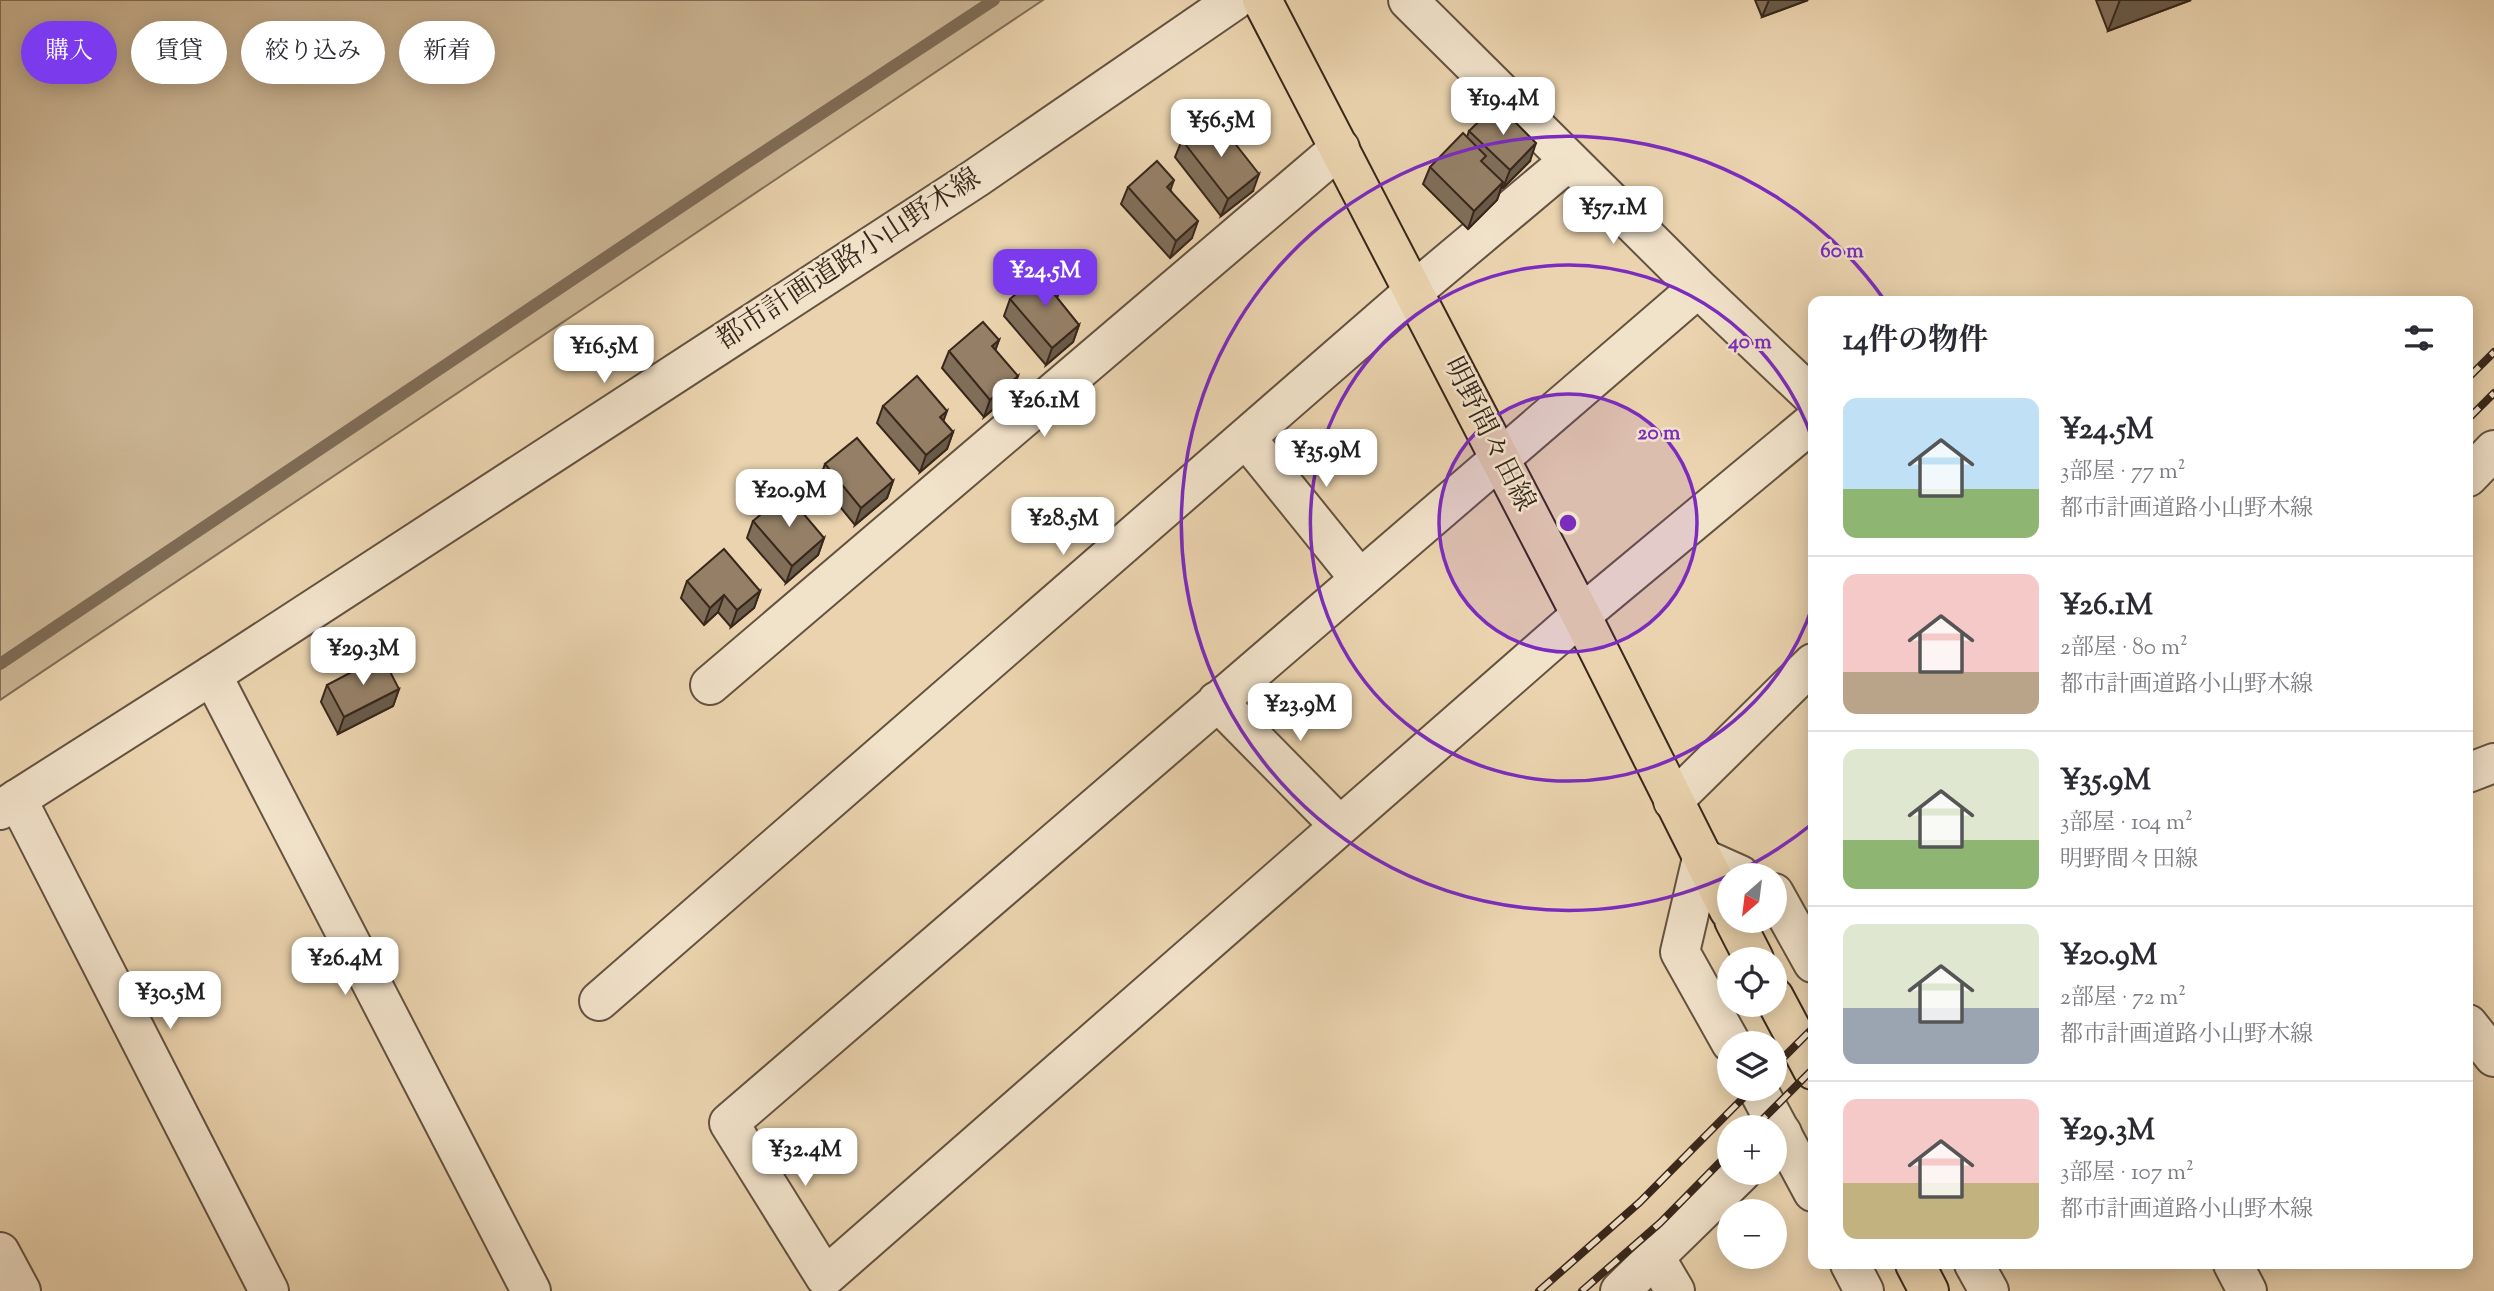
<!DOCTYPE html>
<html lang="ja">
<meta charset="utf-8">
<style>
:root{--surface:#fff;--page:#f2f2f3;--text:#2b2b33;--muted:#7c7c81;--line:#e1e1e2;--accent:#7c3aed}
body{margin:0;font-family:"Sorts Mill Goudy","Noto Serif JP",serif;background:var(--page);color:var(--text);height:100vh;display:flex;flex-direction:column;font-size:26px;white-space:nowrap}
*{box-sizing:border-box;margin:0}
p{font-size:23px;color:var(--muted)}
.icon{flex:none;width:38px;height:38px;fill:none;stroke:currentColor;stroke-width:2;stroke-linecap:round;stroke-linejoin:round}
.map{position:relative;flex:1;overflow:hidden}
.drawer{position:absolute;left:1808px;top:296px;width:665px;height:973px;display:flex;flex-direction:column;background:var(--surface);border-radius:14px;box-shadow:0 4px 18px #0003}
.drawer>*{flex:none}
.banner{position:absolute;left:21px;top:21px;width:665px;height:63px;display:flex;gap:14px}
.needle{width:46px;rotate:208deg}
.buttons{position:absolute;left:1717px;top:863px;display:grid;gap:14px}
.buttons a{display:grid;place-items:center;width:70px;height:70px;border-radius:50%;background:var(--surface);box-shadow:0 4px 18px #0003;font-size:35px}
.price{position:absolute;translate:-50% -60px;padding:0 16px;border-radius:14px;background:#fff;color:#222;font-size:23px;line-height:46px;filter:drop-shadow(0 2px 4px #0008)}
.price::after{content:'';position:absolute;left:50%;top:42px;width:21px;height:16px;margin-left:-10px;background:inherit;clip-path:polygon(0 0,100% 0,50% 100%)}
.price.current{background:var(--accent);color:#fff}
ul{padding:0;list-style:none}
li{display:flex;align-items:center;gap:21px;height:175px;padding:0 35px}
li+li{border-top:2px solid var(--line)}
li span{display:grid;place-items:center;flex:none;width:196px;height:140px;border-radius:14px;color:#555}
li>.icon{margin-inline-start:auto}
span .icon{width:84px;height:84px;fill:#fffc;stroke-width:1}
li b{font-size:30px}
h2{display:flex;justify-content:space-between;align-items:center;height:84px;padding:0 35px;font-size:30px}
.pill{padding:0 24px;border-radius:32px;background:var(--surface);box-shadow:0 4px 18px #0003;font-size:24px;line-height:63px}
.pill.current{background:var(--accent);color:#fff}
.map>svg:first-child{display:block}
.green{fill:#ccb695;stroke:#826e58;stroke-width:2}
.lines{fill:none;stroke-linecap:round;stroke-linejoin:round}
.stream{stroke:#7e6b55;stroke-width:12}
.minor-casing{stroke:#645240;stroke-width:42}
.tertiary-casing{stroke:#645240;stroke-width:42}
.primary-casing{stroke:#38271b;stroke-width:42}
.minor{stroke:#f1e2ca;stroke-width:38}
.tertiary{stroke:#f1e2ca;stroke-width:38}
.primary{stroke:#ead3ae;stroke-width:38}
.rail-casing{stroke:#38271b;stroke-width:8}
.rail{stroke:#f1e2ca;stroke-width:5;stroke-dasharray:16;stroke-linecap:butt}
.wall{fill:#806e59;stroke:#38271b;stroke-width:2}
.shaded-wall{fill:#685a48;stroke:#38271b;stroke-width:2}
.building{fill:#958067;stroke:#38271b;stroke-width:2}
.ring{fill:none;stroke:#7b2cbf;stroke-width:3.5}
.labels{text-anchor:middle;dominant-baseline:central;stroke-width:5;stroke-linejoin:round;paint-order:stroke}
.street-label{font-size:28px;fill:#38271b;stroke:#f1e2ca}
.centre{fill:#7b2cbf;stroke:#f1e2ca;stroke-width:3.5}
.ring-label{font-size:21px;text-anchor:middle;font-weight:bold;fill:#7b2cbf;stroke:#f1e2ca;stroke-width:5;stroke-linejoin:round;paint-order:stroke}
</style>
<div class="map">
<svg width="2494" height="1291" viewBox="0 0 2494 1291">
<rect width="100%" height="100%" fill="#ead3ae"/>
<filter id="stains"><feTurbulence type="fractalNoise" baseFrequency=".00286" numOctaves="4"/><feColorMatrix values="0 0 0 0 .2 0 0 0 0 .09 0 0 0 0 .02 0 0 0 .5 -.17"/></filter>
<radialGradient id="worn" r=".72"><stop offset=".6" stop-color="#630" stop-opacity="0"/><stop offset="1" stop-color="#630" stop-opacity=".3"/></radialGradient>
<!-- green -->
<path class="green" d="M0,0H1043L0,700Z"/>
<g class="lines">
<!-- stream -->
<path class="stream" d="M0,664L733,172L994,0"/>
<!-- minor casing -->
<g class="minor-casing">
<path id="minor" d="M1408,0L1698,288L1813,397
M1698,288L729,1123L825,1277L1581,615L1813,422
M1246,438L1359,578
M212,675L531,1291
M710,685L1340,148
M1217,701L1340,826
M2468,773L2494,763
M17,799L269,1291
M1673,801L1813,663
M1774,893L1813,963
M599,1001L1414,291L1569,161
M2468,1024L2494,1057
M1731,1043L1680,952L1702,858L1740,875
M1757,1088L1813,1192
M0,1252L21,1291
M1655,1257L1675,1291
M1850,1264L1864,1291
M1974,1264L1989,1291
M2233,1264L2247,1291"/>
</g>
<!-- tertiary casing -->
<g class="tertiary-casing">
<path id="tertiary" d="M2468,477L2494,450
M0,810L212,675L976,178L1235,0
M1774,1141L1782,1133
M1620,1291L1742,1172"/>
</g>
<!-- primary casing -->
<g class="primary-casing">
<path id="primary" d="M1262,0L1581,615L1729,910
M1734,920L1754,959
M1774,997L1813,1070
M1915,1264L1929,1291"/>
</g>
<!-- minor -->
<use href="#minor" class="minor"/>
<!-- tertiary -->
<use href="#tertiary" class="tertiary"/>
<!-- primary -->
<use href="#primary" class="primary"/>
<!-- rail casing -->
<g class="rail-casing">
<path id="rail" d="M2468,378L2494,352
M2468,419L2494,393
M1774,1067L1813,1028
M1755,1127L1813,1069
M1539,1291L1640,1202L1753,1088
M1582,1291L1660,1223L1729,1153"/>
</g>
<!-- rail -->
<use href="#rail" class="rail"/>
</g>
<!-- wall -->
<path class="wall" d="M1755,0H1808L1762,17Z
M2096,0H2191L2108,31Z
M1469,131L1530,161L1503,188L1502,186L1497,200L1468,229L1423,184L1430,167L1467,137Z
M1182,140L1253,191L1221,216L1175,157Z
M1128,187L1171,191L1192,238L1170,258L1121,204Z
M1060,289L1057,298L1079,325L1073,342L1046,365L1004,316L1010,299Z
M999,340L995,350L1012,393L984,417L942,368L949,351Z
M883,406L943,421L953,432L947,449L920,472L877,423Z
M825,464L893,481L887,498L855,525L819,481Z
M753,521L824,538L818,555L786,583L747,538Z
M687,581L760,591L754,608L731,627L718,612L704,625L681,598Z
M327,685L399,689L393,706L338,734L321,702Z"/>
<!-- shaded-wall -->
<path class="shaded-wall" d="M1769,0H1808L1762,17Z
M2120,0H2191L2108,31Z
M1536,143L1530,161L1503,188L1510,170Z
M1259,174L1253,191L1221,216L1228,199Z
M1174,180L1168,197L1167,187Z
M1503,182L1497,200L1468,229L1474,211Z
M1198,221L1192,238L1170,258L1176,241Z
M1060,289L1054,306V294Z
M1079,325L1073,342L1046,365L1052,348Z
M999,340L993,357L992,346Z
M1018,376L1012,393L984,417L990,400Z
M947,411L941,428L940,417Z
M953,432L947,449L920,472L926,455Z
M893,481L887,498L855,525L861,508Z
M824,538L818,555L786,583L792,566Z
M760,591L754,608L731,627L737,610Z
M724,595L718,612L704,625L710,608Z
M399,689L393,706L338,734L344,717Z"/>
<!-- building -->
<path class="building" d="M1497,104L1536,143L1510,170L1469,131Z
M1208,120L1224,140L1229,136L1259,174L1228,199L1182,140Z
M1463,133L1486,156L1481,161L1503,182L1474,211L1430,167Z
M1157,161L1174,180L1167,187L1198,221L1176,241L1128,187Z
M1044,270L1060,289L1054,294L1079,325L1052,348L1010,299Z
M983,322L999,340L992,346L1018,376L990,400L949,351Z
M917,376L947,411L940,417L953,432L926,455L883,406Z
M857,438L893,481L861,508L825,464Z
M786,493L824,538L792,566L753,521Z
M724,549L760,591L737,610L724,595L710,608L687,581Z
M382,656L399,689L344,717L327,685Z"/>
<!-- distance rings -->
<circle cx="1568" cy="523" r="129" fill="#7b2cbf" fill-opacity=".12"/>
<g class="ring">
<circle cx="1568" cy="523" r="129"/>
<path d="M1813 605A258 258 0 1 1 1813 441"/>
<path d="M1812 824A387 387 0 1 1 1883 298"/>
</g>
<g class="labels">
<!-- street labels -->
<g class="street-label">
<text transform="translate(849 260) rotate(-33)">都市計画道路小山野木線</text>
<text transform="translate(1488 435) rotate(63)">明野間々田線</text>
</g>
</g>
<circle cx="1568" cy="523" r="10" class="centre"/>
<g class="ring-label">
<text x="1842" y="257">60 m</text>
<text x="1750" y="348">40 m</text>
<text x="1659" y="439">20 m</text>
</g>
<rect width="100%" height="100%" filter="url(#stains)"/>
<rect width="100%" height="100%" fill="url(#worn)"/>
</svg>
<div class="buttons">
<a><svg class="needle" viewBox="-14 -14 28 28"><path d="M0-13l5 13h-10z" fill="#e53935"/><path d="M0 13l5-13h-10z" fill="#7c7c81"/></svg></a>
<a><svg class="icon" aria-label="locate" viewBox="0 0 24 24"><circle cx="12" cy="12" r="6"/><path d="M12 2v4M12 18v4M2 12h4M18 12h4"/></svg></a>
<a><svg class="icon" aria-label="layers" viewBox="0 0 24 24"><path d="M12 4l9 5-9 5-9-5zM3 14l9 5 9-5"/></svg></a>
<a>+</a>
<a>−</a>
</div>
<b class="price" style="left:1503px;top:137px">¥19.4M</b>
<b class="price" style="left:1221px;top:159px">¥56.5M</b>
<b class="price" style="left:1613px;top:246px">¥57.1M</b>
<b class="price current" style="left:1045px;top:309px">¥24.5M</b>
<b class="price" style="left:604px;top:385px">¥16.5M</b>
<b class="price" style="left:1044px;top:439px">¥26.1M</b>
<b class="price" style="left:1326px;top:489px">¥35.9M</b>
<b class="price" style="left:789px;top:529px">¥20.9M</b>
<b class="price" style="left:1063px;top:557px">¥28.5M</b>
<b class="price" style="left:363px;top:687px">¥29.3M</b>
<b class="price" style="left:1300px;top:743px">¥23.9M</b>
<b class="price" style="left:345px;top:997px">¥26.4M</b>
<b class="price" style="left:170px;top:1031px">¥30.5M</b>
<b class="price" style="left:805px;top:1188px">¥32.4M</b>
<div class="banner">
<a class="pill current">購入</a>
<a class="pill">賃貸</a>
<a class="pill">絞り込み</a>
<a class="pill">新着</a>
</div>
<section class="drawer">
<h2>14件の物件<svg class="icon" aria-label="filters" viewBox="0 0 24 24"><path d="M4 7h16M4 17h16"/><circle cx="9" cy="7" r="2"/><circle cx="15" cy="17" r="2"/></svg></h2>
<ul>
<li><span style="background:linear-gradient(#bfe0f5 65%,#8fb573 0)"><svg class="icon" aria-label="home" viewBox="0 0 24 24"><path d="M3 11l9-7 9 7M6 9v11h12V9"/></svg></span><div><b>¥24.5M</b><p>3部屋 · 77 m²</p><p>都市計画道路小山野木線</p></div></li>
<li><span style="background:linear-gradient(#f6c9c9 70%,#b9a48a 0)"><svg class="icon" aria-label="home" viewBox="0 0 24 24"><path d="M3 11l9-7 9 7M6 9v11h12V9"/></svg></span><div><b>¥26.1M</b><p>2部屋 · 80 m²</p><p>都市計画道路小山野木線</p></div></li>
<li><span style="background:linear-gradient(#dfe7d0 65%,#8fb573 0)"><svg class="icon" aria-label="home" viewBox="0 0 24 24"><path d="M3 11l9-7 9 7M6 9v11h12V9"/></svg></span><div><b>¥35.9M</b><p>3部屋 · 104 m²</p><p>明野間々田線</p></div></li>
<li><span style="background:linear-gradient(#dfe7d0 60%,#9aa5b1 0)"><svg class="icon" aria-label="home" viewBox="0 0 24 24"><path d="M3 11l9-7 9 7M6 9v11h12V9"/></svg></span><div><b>¥20.9M</b><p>2部屋 · 72 m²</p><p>都市計画道路小山野木線</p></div></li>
<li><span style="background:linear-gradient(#f6c9c9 60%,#c2b280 0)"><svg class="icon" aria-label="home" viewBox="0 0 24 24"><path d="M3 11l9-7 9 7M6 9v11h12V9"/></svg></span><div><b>¥29.3M</b><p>3部屋 · 107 m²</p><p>都市計画道路小山野木線</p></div></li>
</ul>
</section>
</div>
